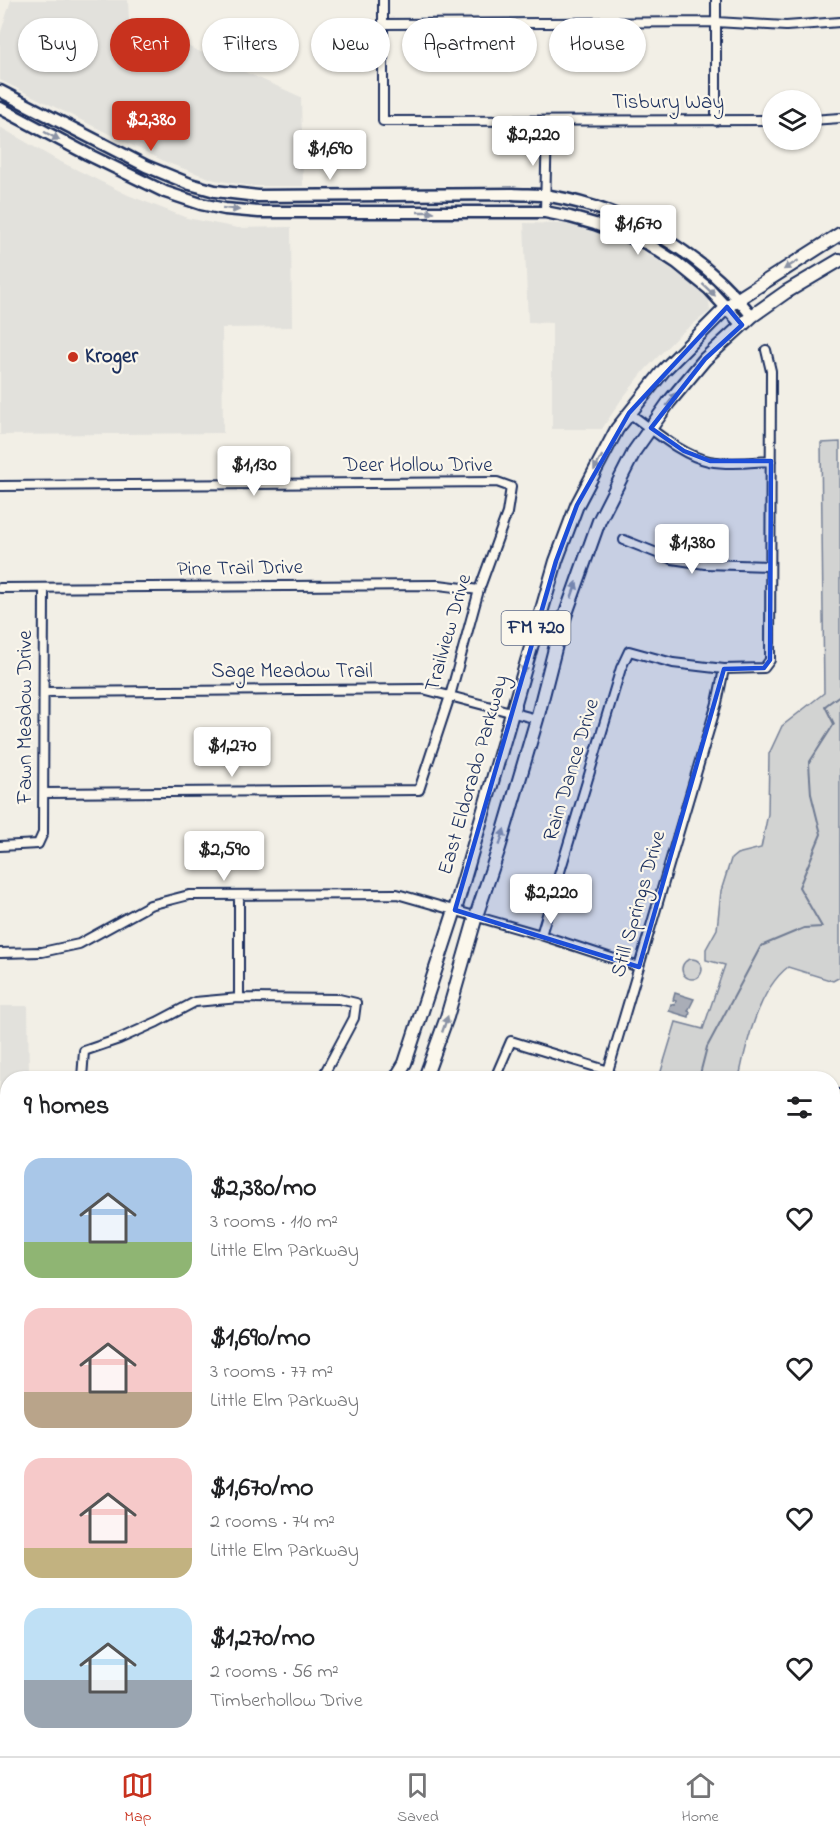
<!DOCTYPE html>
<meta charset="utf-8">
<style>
:root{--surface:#fff;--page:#f2f2f2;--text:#202124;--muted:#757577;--line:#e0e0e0;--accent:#c8321e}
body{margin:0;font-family:"Indie Flower",sans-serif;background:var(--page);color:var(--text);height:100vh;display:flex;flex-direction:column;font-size:22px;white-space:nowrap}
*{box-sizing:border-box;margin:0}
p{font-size:20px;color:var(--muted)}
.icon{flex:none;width:33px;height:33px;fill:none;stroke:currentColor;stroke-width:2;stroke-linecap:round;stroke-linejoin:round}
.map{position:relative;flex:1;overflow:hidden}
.drawer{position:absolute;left:0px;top:1071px;width:840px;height:686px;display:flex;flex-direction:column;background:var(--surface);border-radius:24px 24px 0 0;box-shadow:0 2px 4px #0004}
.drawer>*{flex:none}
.top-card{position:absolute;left:18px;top:18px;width:804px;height:54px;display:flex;gap:12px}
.controls{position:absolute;left:762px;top:90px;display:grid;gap:12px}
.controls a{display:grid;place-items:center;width:60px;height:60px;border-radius:50%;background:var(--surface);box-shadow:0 2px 4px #0004;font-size:30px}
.price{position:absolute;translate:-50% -51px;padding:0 14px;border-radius:6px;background:#fff;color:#222;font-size:20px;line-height:39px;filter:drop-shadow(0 2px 3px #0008)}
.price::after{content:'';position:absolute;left:50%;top:36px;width:18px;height:14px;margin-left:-9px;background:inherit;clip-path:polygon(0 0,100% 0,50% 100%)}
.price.current{background:var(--accent);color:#fff}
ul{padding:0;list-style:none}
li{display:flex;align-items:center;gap:18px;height:150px;padding:0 24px}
li span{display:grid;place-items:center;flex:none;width:168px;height:120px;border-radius:18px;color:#555}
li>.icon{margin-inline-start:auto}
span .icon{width:72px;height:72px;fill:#fffc;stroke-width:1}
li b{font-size:26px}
h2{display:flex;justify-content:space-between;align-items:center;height:72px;padding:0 24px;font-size:26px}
.pill{padding:0 21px;border-radius:27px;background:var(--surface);box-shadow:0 2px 4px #0004;font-size:21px;line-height:54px}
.pill.current{background:var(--accent);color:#fff}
.tab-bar{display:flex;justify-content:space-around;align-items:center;height:84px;border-top:2px solid var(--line);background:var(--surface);font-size:16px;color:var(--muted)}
.tab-bar a{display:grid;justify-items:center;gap:3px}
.tab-bar .current{color:var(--accent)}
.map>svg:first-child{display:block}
.built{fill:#e2e1dc}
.green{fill:#d2d3d2;stroke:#768198;stroke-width:1.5}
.water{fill:#a9adb7;stroke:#707b93;stroke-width:1.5}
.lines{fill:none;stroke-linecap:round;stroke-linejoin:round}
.stream{stroke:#707b93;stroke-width:2}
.minor-casing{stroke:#1b2f5e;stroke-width:12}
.tertiary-casing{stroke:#1b2f5e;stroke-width:14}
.secondary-casing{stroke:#1b2f5e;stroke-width:15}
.primary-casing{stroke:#1b2f5e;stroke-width:16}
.minor{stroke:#fbf7ec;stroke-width:8}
.tertiary{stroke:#fbf7ec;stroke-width:9}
.secondary{stroke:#fbf7ec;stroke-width:10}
.primary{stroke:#fbf7ec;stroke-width:12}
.oneway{fill:#8b93a5}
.marked{fill:#1d4ed8;fill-opacity:0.2;stroke:#1d4ed8;stroke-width:4.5;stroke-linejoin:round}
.poi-dot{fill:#c8321e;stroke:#fbf7ec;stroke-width:2}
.labels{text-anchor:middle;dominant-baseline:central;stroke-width:4.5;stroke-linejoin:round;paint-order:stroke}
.shield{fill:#fbf7ec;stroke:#5e6b89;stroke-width:1.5}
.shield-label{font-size:20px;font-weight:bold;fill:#1b2f5e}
.street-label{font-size:21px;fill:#1b2f5e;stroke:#fbf7ec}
.poi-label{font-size:21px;font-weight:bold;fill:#1b2f5e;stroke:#fbf7ec;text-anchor:start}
</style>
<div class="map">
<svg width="840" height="1756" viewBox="0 0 840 1756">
<rect width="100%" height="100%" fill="#f2efe6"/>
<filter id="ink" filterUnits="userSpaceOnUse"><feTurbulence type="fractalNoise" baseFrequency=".0167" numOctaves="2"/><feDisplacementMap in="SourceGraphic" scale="12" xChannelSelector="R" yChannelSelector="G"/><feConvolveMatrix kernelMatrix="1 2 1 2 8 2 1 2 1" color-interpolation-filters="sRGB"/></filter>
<g filter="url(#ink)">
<!-- built -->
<path class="built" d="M11,0H128L129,20L301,97L303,186H251L215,180L168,163L0,80V35Z
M0,127L55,159L128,195L187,218L238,228L291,227L292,327L222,328L223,433L0,435Z
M524,223L567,224L598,232L625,242L650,255L673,270L689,282L709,300L710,311L679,335L645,370L621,400L602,429H552V323L528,322Z
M0,1006H28L29,1078H8V1348L0,1349Z
M0,1400H7L8,1654L0,1666Z"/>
<!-- green -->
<path class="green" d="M840,442V977L833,981L788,967C759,989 746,1044 739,1078H659L676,1022L703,1029L725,965L706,960V949L717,929L721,891L731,859L737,854L761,848L768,814L769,754L782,726L824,693L821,443Z
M682 969a10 10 0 1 1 20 0a10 10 0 1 1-20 0Z
M438,1749H621L610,1756H369Z"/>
<!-- water -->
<path class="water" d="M675,993L694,999L688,1011L690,1012L689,1017L669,1011L671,1004L675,1005L676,1001L673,1000Z
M521,1749H592L577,1756H500Z
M624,1749H712L711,1753L705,1756H617Z"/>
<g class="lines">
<!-- stream -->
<path class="stream" d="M699,1078L707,1047L761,946L804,928L822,927L799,887L821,834L811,794L809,763L834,724L825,706L840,695"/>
<!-- minor casing -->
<g class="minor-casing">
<path id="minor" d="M383,0V121L772,120
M716,0V121
M384,24L716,22L786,26L840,22
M812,120L840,118
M545,212L547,122
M629,413C652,429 682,456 709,461C729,465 751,462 771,461
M0,486L497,482L511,487L507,513L479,590L450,696L419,790L44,793
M624,540L672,559L705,564L769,566
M0,588L439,585L479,590
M44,692L423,689L537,719
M0,846L38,844L43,833L44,589
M541,935L621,668L629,651L673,663L724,669L764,668L770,660L771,371L766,350
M0,953L42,952L79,944L150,905L189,895L397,894L541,935L639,967
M239,998V895
M82,1078L84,1051L119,1039L157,1022L195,1002L239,998L339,999L356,1003L354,1018L322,1078
M495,1078L511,1041L609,1071
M606,1078L717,703L724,669
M832,1094H840
M832,1689H840
M0,1738L8,1733
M773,1749V1756
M123,1756L127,1749
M245,1756L250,1749"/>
</g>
<!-- tertiary casing -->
<g class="tertiary-casing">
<path id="tertiary" d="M832,1607H840
M832,1622H840"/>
</g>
<!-- secondary casing -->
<g class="secondary-casing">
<path id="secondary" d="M0,91L146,166L190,184L215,191L258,196L513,194C525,195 538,194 550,196C630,210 702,253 752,316
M0,108L87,154L165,192L201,204L225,209L259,212H545L570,217L595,224L648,244L677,263L709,289L742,325"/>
</g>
<!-- primary casing -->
<g class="primary-casing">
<path id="primary" d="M396,1078L405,1063L455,910L556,561L577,505L617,429L664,370L727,307L738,299L840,234
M425,1078L447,1017L476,916L499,848L537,719L559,633L599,521L635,450L669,402L705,359L752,316L786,292L840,260
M0,1362L8,1361
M0,1388L8,1387"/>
</g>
<!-- minor -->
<use href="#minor" class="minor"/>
<!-- tertiary -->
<use href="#tertiary" class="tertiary"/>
<!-- secondary -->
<use href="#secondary" class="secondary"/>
<!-- primary -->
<use href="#primary" class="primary"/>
</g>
<!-- one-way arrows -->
<defs><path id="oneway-solid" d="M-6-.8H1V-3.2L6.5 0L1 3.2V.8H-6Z" transform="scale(1.5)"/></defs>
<g class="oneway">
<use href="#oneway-solid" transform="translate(52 136) rotate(28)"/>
<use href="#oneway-solid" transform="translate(231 209) rotate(7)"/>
<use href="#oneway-solid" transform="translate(426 212)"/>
<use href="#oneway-solid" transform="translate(791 265) rotate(148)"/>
<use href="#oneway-solid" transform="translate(709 290) rotate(43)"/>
<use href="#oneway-solid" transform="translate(672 399) rotate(-51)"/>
<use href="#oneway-solid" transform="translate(598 463) rotate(119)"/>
<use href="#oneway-solid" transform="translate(574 590) rotate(-71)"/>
<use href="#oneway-solid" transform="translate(525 666) rotate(106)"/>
<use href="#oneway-solid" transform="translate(502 837) rotate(-74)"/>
<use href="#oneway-solid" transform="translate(445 1024) rotate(-71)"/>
</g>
</g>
<!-- marked area -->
<path class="marked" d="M727,307L742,325L705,359L651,428L684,451L710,461H771L770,660L764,668L724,669L639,967L455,910L556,561L577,505L629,413Z"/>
<!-- markers -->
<circle class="poi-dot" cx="73" cy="357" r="6"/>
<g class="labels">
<!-- shield labels -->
<rect class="shield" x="501.5" y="611" width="69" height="34" rx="4.5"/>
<g class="shield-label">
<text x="536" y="628">FM 720</text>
</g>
<!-- street labels -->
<g class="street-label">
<text x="668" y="103">Tisbury Way</text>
<text x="418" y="466">Deer Hollow Drive</text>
<text transform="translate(240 569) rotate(-1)">Pine Trail Drive</text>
<text transform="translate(449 633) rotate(-74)">Trailview Drive</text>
<text x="292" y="672">Sage Meadow Trail</text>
<text transform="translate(26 717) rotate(-90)">Fawn Meadow Drive</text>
<text transform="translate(572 770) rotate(-73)">Rain Dance Drive</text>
<text transform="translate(474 775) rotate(-74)">East Eldorado Parkway</text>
<text transform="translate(639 904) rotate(-74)">Still Springs Drive</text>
</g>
<!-- poi labels -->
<g class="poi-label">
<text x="85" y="357">Kroger</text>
</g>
</g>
</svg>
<div class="controls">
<a><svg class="icon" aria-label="layers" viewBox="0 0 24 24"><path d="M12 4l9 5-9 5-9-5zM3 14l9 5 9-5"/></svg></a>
</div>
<b class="price current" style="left:151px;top:152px">$2,380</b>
<b class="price" style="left:533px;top:167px">$2,220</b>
<b class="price" style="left:330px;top:181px">$1,690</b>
<b class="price" style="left:638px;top:256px">$1,670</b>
<b class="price" style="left:254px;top:497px">$1,130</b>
<b class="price" style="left:692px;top:575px">$1,380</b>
<b class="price" style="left:232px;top:778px">$1,270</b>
<b class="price" style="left:224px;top:882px">$2,590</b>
<b class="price" style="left:551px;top:925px">$2,220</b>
<div class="top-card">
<a class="pill">Buy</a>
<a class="pill current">Rent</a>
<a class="pill">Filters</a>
<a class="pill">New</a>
<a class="pill">Apartment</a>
<a class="pill">House</a>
</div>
<section class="drawer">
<h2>9 homes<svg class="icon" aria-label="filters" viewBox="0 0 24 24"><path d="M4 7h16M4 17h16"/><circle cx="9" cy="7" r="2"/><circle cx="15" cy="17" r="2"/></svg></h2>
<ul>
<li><span style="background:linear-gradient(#a9c7e8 70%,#8fb573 0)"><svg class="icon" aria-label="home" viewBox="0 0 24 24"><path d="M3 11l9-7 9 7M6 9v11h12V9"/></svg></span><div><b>$2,380/mo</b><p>3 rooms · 110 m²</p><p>Little Elm Parkway</p></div><svg class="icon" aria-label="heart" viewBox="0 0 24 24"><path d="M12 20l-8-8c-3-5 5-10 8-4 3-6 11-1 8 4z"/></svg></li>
<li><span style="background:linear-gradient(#f6c9c9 70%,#b9a48a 0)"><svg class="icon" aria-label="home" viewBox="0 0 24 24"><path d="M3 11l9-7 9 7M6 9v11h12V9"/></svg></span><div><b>$1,690/mo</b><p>3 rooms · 77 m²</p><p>Little Elm Parkway</p></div><svg class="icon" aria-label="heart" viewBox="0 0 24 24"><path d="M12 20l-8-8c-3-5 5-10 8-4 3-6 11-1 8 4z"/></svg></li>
<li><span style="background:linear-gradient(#f6c9c9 75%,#c2b280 0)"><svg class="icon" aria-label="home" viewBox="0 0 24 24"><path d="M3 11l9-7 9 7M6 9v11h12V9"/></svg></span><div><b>$1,670/mo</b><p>2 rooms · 74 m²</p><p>Little Elm Parkway</p></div><svg class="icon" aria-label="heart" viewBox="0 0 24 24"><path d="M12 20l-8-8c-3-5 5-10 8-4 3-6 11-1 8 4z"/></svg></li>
<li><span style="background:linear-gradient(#bfe0f5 60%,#9aa5b1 0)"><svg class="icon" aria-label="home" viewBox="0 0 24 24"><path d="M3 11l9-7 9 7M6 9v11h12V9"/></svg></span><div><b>$1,270/mo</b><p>2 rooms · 56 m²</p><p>Timberhollow Drive</p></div><svg class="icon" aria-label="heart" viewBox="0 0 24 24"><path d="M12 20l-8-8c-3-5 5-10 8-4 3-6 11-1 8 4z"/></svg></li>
</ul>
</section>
</div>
<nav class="tab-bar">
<a class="current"><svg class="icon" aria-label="map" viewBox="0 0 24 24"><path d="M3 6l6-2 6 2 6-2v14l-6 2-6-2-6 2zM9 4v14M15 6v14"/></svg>Map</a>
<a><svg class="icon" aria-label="saved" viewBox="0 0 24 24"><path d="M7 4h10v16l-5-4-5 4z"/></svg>Saved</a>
<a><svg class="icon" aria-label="home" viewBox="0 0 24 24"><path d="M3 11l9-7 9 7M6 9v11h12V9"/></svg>Home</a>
</nav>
